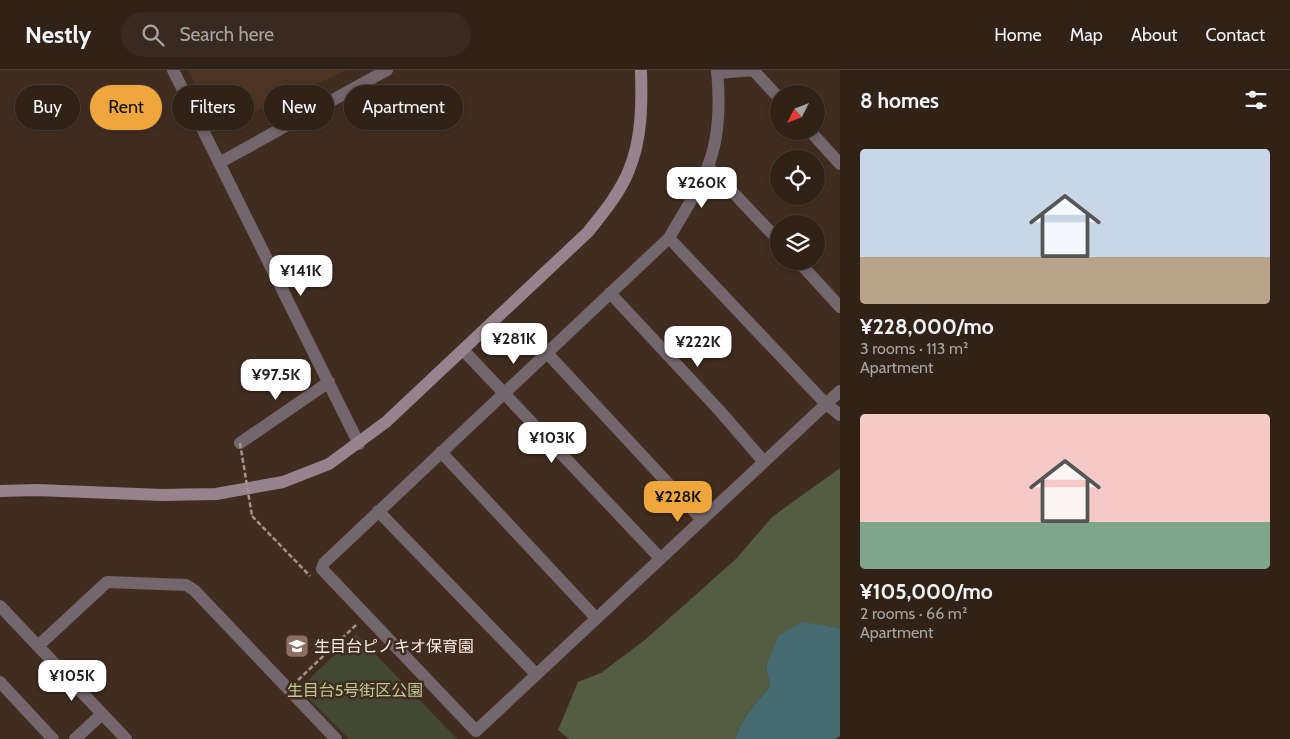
<!DOCTYPE html>
<meta charset="utf-8">
<style>
:root{--surface:#312218;--page:#392a21;--text:#f1f3f6;--muted:#a8a4a2;--line:#4c3f37;--accent:#efa73d}
body{margin:0;font-family:Cabin,"Noto Sans JP",sans-serif;background:var(--page);color:var(--text);height:100vh;display:flex;flex-direction:column;font-size:19px;white-space:nowrap}
*{box-sizing:border-box;margin:0}
p{font-size:16px;color:var(--muted)}
.icon{flex:none;width:28px;height:28px;fill:none;stroke:currentColor;stroke-width:2;stroke-linecap:round;stroke-linejoin:round}
.map{position:relative;flex:1;overflow:hidden}
.panel{display:flex;flex-direction:column;background:var(--surface);width:450px}
.panel>*{flex:none}
.top-card{position:absolute;left:15px;top:15px;width:475px;height:45px;display:flex;gap:10px}
.needle{width:32px;rotate:228deg}
.tools{position:absolute;left:770px;top:15px;display:grid;gap:10px}
.tools a{display:grid;place-items:center;width:55px;height:55px;border-radius:50%;background:var(--surface);box-shadow:0 2px 8px #0003,0 0 0 1px var(--line);font-size:25px}
.price{position:absolute;translate:-50% -42px;padding:0 11px;border-radius:10px;background:#fff;color:#222;font-size:16px;line-height:32px;filter:drop-shadow(0 1px 2px #0008)}
.price::after{content:'';position:absolute;left:50%;top:30px;width:15px;height:11px;margin-left:-8px;background:inherit;clip-path:polygon(0 0,100% 0,50% 100%)}
.price.active{background:var(--accent);color:#111}
ul{padding:0;list-style:none}
li{display:grid;align-content:center;gap:10px;height:265px;padding:0 20px}
li span{display:grid;place-items:center;height:155px;border-radius:5px;color:#555}
li>.icon{margin-inline-start:auto}
span .icon{width:90px;height:90px;fill:#fffc;stroke-width:1}
li b{font-size:21px}
h2{display:flex;justify-content:space-between;align-items:center;height:60px;padding:0 20px;font-size:21px}
.pill{padding:0 18px;border-radius:22px;background:var(--surface);box-shadow:0 2px 8px #0003,0 0 0 1px var(--line);font-size:18px;line-height:45px}
.pill.active{background:var(--accent);color:#111}
header{display:flex;align-items:center;gap:30px;box-sizing:border-box;height:70px;padding:0 25px;background:var(--surface);border-bottom:1px solid var(--line)}
header strong{font-size:24px}
nav{display:flex;gap:28px;margin-inline-start:auto;font-size:18px}
.search{width:350px;height:45px;background:var(--page);display:flex;align-items:center;gap:12px;box-sizing:border-box;padding:0 18px;border-radius:28px;color:var(--muted);font-size:19px}
main{display:flex;flex:1;min-height:0}
.map>svg:first-child{display:block}
.built{fill:#4e3423}
.green{fill:#424831}
.forest{fill:#545c41}
.water{fill:#456a6f}
.lines{fill:none;stroke-linecap:round;stroke-linejoin:round}
.path{stroke:#a39388;stroke-width:2.5;stroke-dasharray:5 2.5;stroke-linecap:butt}
.street{stroke:#73666d;stroke-width:12}
.secondary{stroke:#97838e;stroke-width:12}
.path-bridge{stroke:#a39388;stroke-width:2.5;stroke-dasharray:5 2.5;stroke-linecap:butt}
.labels{text-anchor:middle;dominant-baseline:central;stroke-width:5;stroke-linejoin:round;paint-order:stroke}
.poi-label{font-size:16px;fill:#fcefe6;stroke:#412d20;text-anchor:start}
.park-label{font-size:16px;fill:#bccb96;stroke:#412d20}
</style>
<header>
<strong>Nestly</strong>
<div class="search"><svg class="icon" aria-label="search" viewBox="0 0 24 24"><circle cx="10" cy="10" r="6"/><path d="M15 15l6 6"/></svg>Search here</div>
<nav><a>Home</a><a>Map</a><a>About</a><a>Contact</a></nav>
</header>
<main>
<div class="map">
<svg width="840" height="669" viewBox="0 0 840 669">
<rect width="100%" height="100%" fill="#412d20"/>
<!-- built -->
<path class="built" d="M188,0H347L219,58Z"/>
<!-- green -->
<path class="green" d="M356,564L457,669H349L299,619Z"/>
<!-- forest -->
<path class="forest" d="M840,398V558L826,556L766,597L770,617C755,633 742,648 735,669H569L558,660L578,612L601,603L646,569L737,488L772,447Z"/>
<!-- water -->
<path class="water" d="M803,552L840,558V666L835,669H735C742,648 755,633 770,617L766,597L779,565Z"/>
<g class="lines">
<!-- path -->
<path class="path" d="M252,446L310,506
M298,610L356,555"/>
<!-- street -->
<path class="street" d="M173,0L359,374
M717,0C720,32 720,66 708,96C698,122 682,145 669,168L324,493L322,499L476,661L840,321
M753,0L779,28
M717,3L754,0
M810,61L840,94
M219,93L387,0
M708,96L779,171
M669,168L826,334L840,345
M798,191L840,237
M610,223L719,340L764,392
M464,281L660,488
M547,283L702,450
M240,373L329,312
M441,382L596,548
M378,441L536,604
M0,536L126,669
M38,576L107,512L186,515L194,520L336,669
M0,612L53,669
M75,669L102,644"/>
<!-- secondary -->
<path class="secondary" d="M0,421L37,420L162,425L216,424L283,412L329,394L386,352L588,162C603,143 620,123 629,100C642,69 642,33 641,0"/>
<!-- path-bridge -->
<path class="path-bridge" d="M240,373L252,446"/>
</g>
<!-- icons -->
<defs>
<g id="school-square" transform="scale(1.25)"><rect x="-9" y="-9" width="18" height="18" rx="4" fill="#8d6e63" stroke="#412d20"/><path d="M0-5L7-2L0 1L-7-2ZM-4 1L0 2.5L4 1V4Q0 6-4 4Z" fill="#fff"/></g>
</defs>
<g fill-rule="evenodd">
<use href="#school-square" x="297" y="576"/>
</g>
<g class="labels">
<!-- poi labels -->
<g class="poi-label">
<text x="314" y="576">生目台ピノキオ保育園</text>
</g>
<!-- park labels -->
<g class="park-label">
<text x="355" y="620">生目台5号街区公園</text>
</g>
</g>
</svg>
<div class="tools">
<a><svg class="needle" viewBox="-14 -14 28 28"><path d="M0-13l5 13h-10z" fill="#e53935"/><path d="M0 13l5-13h-10z" fill="#a8a4a2"/></svg></a>
<a><svg class="icon" aria-label="locate" viewBox="0 0 24 24"><circle cx="12" cy="12" r="6"/><path d="M12 2v4M12 18v4M2 12h4M18 12h4"/></svg></a>
<a><svg class="icon" aria-label="layers" viewBox="0 0 24 24"><path d="M12 4l9 5-9 5-9-5zM3 14l9 5 9-5"/></svg></a>
</div>
<b class="price" style="left:702px;top:139px">¥260K</b>
<b class="price" style="left:301px;top:227px">¥141K</b>
<b class="price" style="left:514px;top:295px">¥281K</b>
<b class="price" style="left:698px;top:298px">¥222K</b>
<b class="price" style="left:276px;top:331px">¥97.5K</b>
<b class="price" style="left:552px;top:394px">¥103K</b>
<b class="price active" style="left:678px;top:453px">¥228K</b>
<b class="price" style="left:72px;top:632px">¥105K</b>
<div class="top-card">
<a class="pill">Buy</a>
<a class="pill active">Rent</a>
<a class="pill">Filters</a>
<a class="pill">New</a>
<a class="pill">Apartment</a>
</div>
</div>
<section class="panel">
<h2>8 homes<svg class="icon" aria-label="filters" viewBox="0 0 24 24"><path d="M4 7h16M4 17h16"/><circle cx="9" cy="7" r="2"/><circle cx="15" cy="17" r="2"/></svg></h2>
<ul>
<li><span style="background:linear-gradient(#c9d6e8 70%,#b9a48a 0)"><svg class="icon" aria-label="home" viewBox="0 0 24 24"><path d="M3 11l9-7 9 7M6 9v11h12V9"/></svg></span><div><b>¥228,000/mo</b><p>3 rooms · 113 m²</p><p>Apartment</p></div></li>
<li><span style="background:linear-gradient(#f6c9c9 70%,#7fa58c 0)"><svg class="icon" aria-label="home" viewBox="0 0 24 24"><path d="M3 11l9-7 9 7M6 9v11h12V9"/></svg></span><div><b>¥105,000/mo</b><p>2 rooms · 66 m²</p><p>Apartment</p></div></li>
</ul>
</section>
</main>
